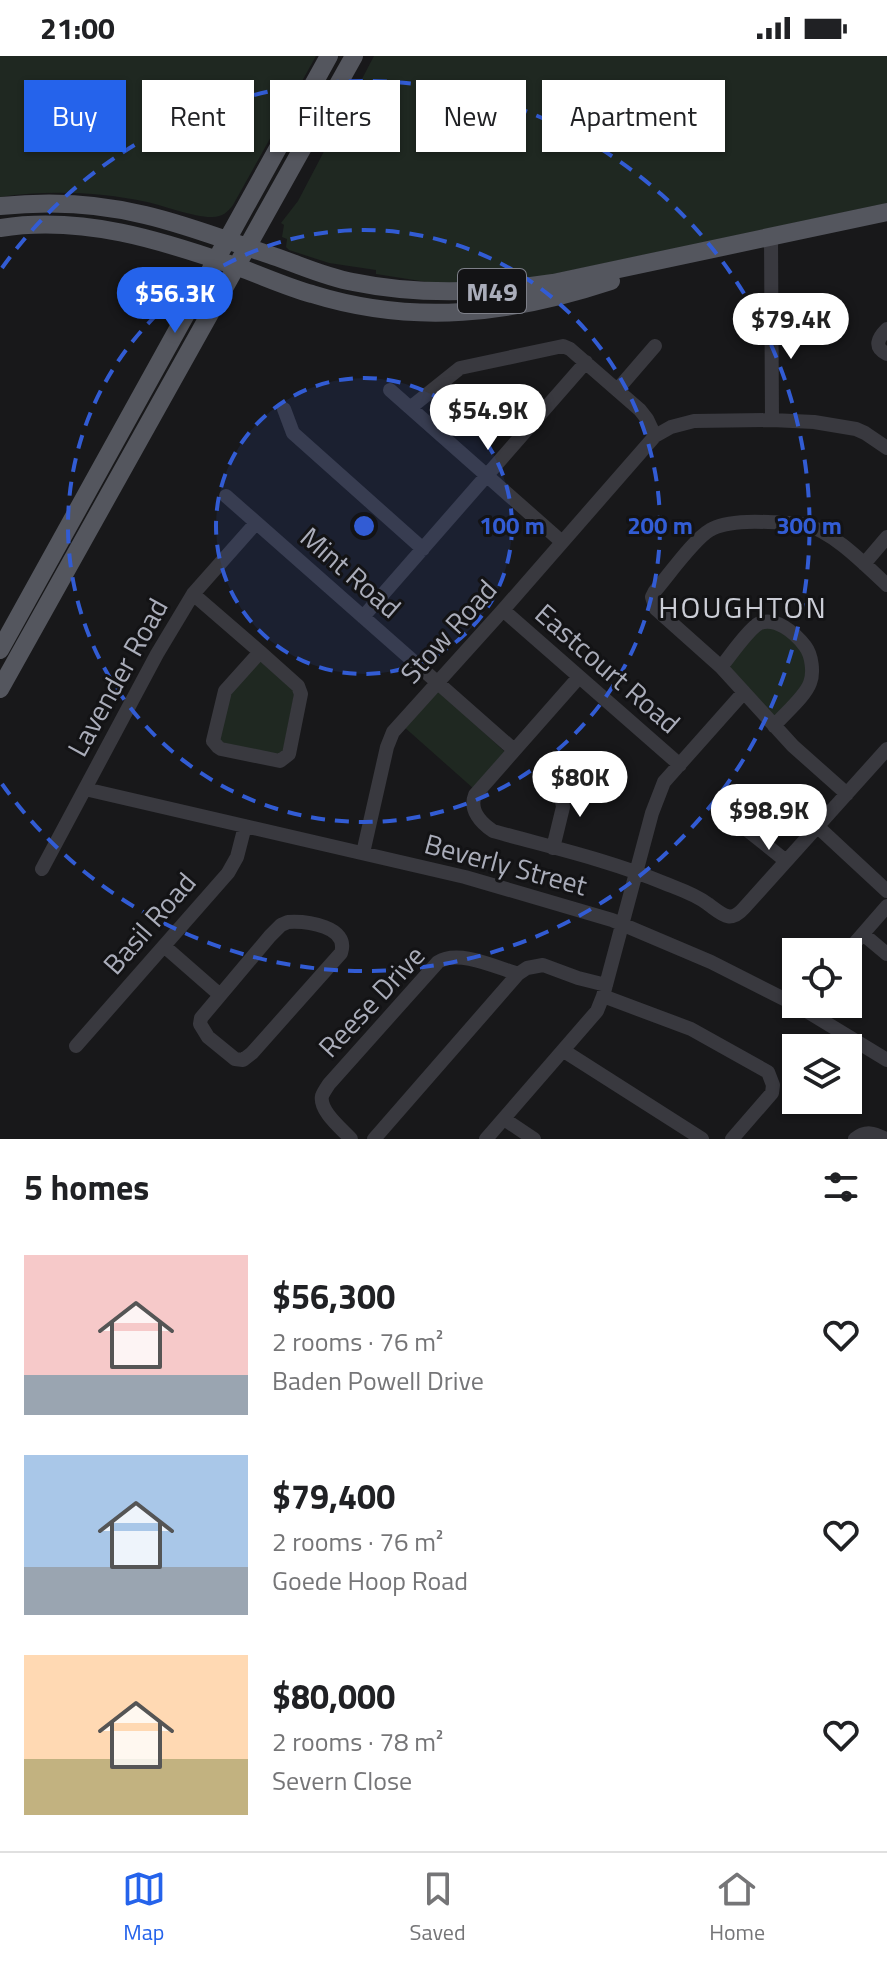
<!DOCTYPE html>
<meta charset="utf-8">
<style>
:root{--surface:#fff;--page:#f2f2f2;--text:#202124;--muted:#757577;--line:#e0e0e0;--accent:#2563eb}
body{margin:0;font-family:"Titillium Web",sans-serif;background:var(--page);color:var(--text);height:100vh;display:flex;flex-direction:column;font-size:30px;white-space:nowrap}
*{box-sizing:border-box;margin:0}
p{font-size:26px;color:var(--muted)}
.icon{flex:none;width:44px;height:44px;fill:none;stroke:currentColor;stroke-width:2;stroke-linecap:round;stroke-linejoin:round}
.map{position:relative;height:1083px;overflow:hidden}
.side{display:flex;flex-direction:column;background:var(--surface);flex:1}
.side>*{flex:none}
.top-card{position:absolute;left:24px;top:24px;width:840px;height:72px;display:flex;gap:16px}
.fabs{position:absolute;left:782px;top:882px;display:grid;gap:16px}
.fabs a{display:grid;place-items:center;width:80px;height:80px;border-radius:0px;background:var(--surface);box-shadow:0 2px 6px #0004;font-size:40px}
.price{position:absolute;translate:-50% -68px;padding:0 18px;border-radius:28px;background:#fff;color:#222;font-size:26px;line-height:52px;filter:drop-shadow(0 2px 4px #0008)}
.price::after{content:'';position:absolute;left:50%;top:48px;width:24px;height:18px;margin-left:-12px;background:inherit;clip-path:polygon(0 0,100% 0,50% 100%)}
.price.active{background:var(--accent);color:#fff}
ul{padding:0;list-style:none}
li{display:flex;align-items:center;gap:24px;height:200px;padding:0 24px}
li span{display:grid;place-items:center;flex:none;width:224px;height:160px;border-radius:0px;color:#555}
li>.icon{margin-inline-start:auto}
span .icon{width:96px;height:96px;fill:#fffc;stroke-width:1}
li b{font-size:34px}
h2{display:flex;justify-content:space-between;align-items:center;height:96px;padding:0 24px;font-size:34px}
.tag{padding:0 28px;border-radius:0px;background:var(--surface);box-shadow:0 2px 6px #0004;font-size:28px;line-height:72px}
.tag.active{background:var(--accent);color:#fff}
.status{display:flex;justify-content:space-between;align-items:center;height:56px;padding:0 40px;background:var(--surface);direction:ltr}
.status svg{height:22px;fill:currentColor}
.tab-bar{display:flex;justify-content:space-around;align-items:center;height:112px;border-top:2px solid var(--line);background:var(--surface);font-size:22px;color:var(--muted)}
.tab-bar a{display:grid;justify-items:center;gap:4px}
.tab-bar .active{color:var(--accent)}
.map>svg:first-child{display:block}
.green{fill:#1f2821}
.lines{fill:none;stroke-linecap:round;stroke-linejoin:round}
.minor{stroke:#39393f;stroke-width:14}
.major{stroke:#54565e;stroke-width:18}
.ring{fill:none;stroke:#325cd4;stroke-width:4;stroke-dasharray:14 10}
.labels{text-anchor:middle;dominant-baseline:central;stroke-width:6;stroke-linejoin:round;paint-order:stroke}
.shield{fill:#131315;stroke:#7d7f88;stroke-width:2}
.shield-label{font-size:26px;font-weight:bold;fill:#aaadba}
.street-label{font-size:28px;fill:#aaadba;stroke:#131315}
.neighbourhood-label{font-size:30px;letter-spacing:2px;fill:#cbcdd6;stroke:#131315}
.centre{fill:#325cd4;stroke:#131315;stroke-width:4}
.ring-label{font-size:24px;text-anchor:middle;font-weight:bold;fill:#325cd4;stroke:#131315;stroke-width:6;stroke-linejoin:round;paint-order:stroke}
</style>
<div class="status"><b>21:00</b><svg viewBox="0 0 49 12"><path d="M0 12V9h3v3zM5 12V6h3v6zM10 12V3h3v9zM15 12V0h3v12zM26 1h20v11H26zM47 4h2v5h-2z"/></svg></div>
<div class="map">
<svg width="887" height="1083" viewBox="0 0 887 1083">
<rect width="100%" height="100%" fill="#18181a"/>
<!-- green -->
<path class="green" d="M0,0H316L233,149C228,156 222,161 213,161C196,162 165,150 147,146C99,136 49,134 0,141Z
M374,0H887V147L535,222L461,228L433,227L376,218V214L329,207L289,194L286,191L287,183L282,181L284,169L281,167L298,145Z
M772,569L803,593L808,623L777,660H772L731,613L730,609L758,573Z
M260,605L295,634L282,700L219,686L227,642Z
M437,636H440L504,695V697L474,733L403,670Z"/>
<g class="lines">
<!-- minor -->
<path class="minor" d="M771,181L772,364
M887,273C878,282 873,291 887,298
M390,334L562,486
M617,334L655,290
M410,352L460,312L563,290L570,293L640,354L647,363L655,380
M284,353L293,377L423,493
M226,440L514,694
M864,508L887,481
M193,538L260,596
M503,554L680,709
M363,561L586,306
M260,596L298,630L301,638L289,698L280,705L221,693L218,691L213,685L225,635Z
M721,611C730,600 747,575 758,568C775,559 796,578 805,590C812,599 814,617 810,627C805,641 784,658 774,670
M579,621L475,739C469,754 481,767 493,775C550,791 609,804 664,827C679,833 695,838 708,848C722,858 730,868 744,852L887,693
M85,733L465,821L612,864L711,906L800,951L887,1004
M847,738L793,690L721,611L656,553L652,541L655,535C668,520 694,483 710,474C731,461 780,467 805,468C837,479 862,506 887,529
M741,769L786,805
M818,771L887,835
M553,792L563,751L560,734
M363,797L387,691L393,676L503,554L655,380L671,371L694,365L772,364L814,366L856,373L865,377L887,392
M42,813L157,598L193,538L256,467
M288,866C306,865 350,870 341,897L252,997L243,1004L235,1003L208,981L200,968L201,962L270,880L281,869Z
M863,878L887,898
M164,890L220,939
M847,896L887,850
M603,940L691,973L768,1016L773,1029L772,1037L732,1083
M76,990L228,817L237,801L245,770
M564,995L702,1083
M504,1063L534,1083
M351,1083C342,1073 319,1055 322,1040C323,1037 327,1031 329,1028L438,906C458,893 496,911 518,918
M374,1083L518,918L527,912L543,909L578,922L606,929
M486,1083L597,955L603,940L652,757L664,726L744,636
M855,1083C866,1074 874,1077 886,1083"/>
<!-- major -->
<path class="major" d="M0,150C48,145 98,147 145,159C188,169 231,186 273,200C300,209 325,221 353,226C420,240 487,237 553,227L887,156
M0,172C82,159 161,184 238,211C263,220 287,231 312,238C415,270 511,258 611,225
M0,594L329,0
M0,633L354,0"/>
</g>
<!-- distance rings -->
<circle cx="364" cy="470" r="148" fill="#325cd4" fill-opacity=".12"/>
<g class="ring">
<circle cx="364" cy="470" r="148"/>
<circle cx="364" cy="470" r="296"/>
<path d="M2 212A445 445 0 1 1 2 728"/>
</g>
<g class="labels">
<!-- shield labels -->
<rect class="shield" x="458" y="213" width="68" height="44" rx="6"/>
<g class="shield-label">
<text x="492" y="235">M49</text>
</g>
<!-- street labels -->
<g class="street-label">
<text transform="translate(351 516) rotate(41)">Mint Road</text>
<text transform="translate(448 575) rotate(-48)">Stow Road</text>
<text transform="translate(608 612) rotate(41)">Eastcourt Road</text>
<text transform="translate(117 621) rotate(-61)">Lavender Road</text>
<text transform="translate(506 808) rotate(15)">Beverly Street</text>
<text transform="translate(149 867) rotate(-49)">Basil Road</text>
<text transform="translate(371 945) rotate(-47)">Reese Drive</text>
</g>
<!-- neighbourhood labels -->
<g class="neighbourhood-label">
<text x="743" y="551">HOUGHTON</text>
</g>
</g>
<circle cx="364" cy="470" r="12" class="centre"/>
<g class="ring-label">
<text x="512" y="478">100 m</text>
<text x="660" y="478">200 m</text>
<text x="809" y="478">300 m</text>
</g>
</svg>
<div class="fabs">
<a><svg class="icon" aria-label="locate" viewBox="0 0 24 24"><circle cx="12" cy="12" r="6"/><path d="M12 2v4M12 18v4M2 12h4M18 12h4"/></svg></a>
<a><svg class="icon" aria-label="layers" viewBox="0 0 24 24"><path d="M12 4l9 5-9 5-9-5zM3 14l9 5 9-5"/></svg></a>
</div>
<b class="price active" style="left:175px;top:279px">$56.3K</b>
<b class="price" style="left:791px;top:305px">$79.4K</b>
<b class="price" style="left:488px;top:396px">$54.9K</b>
<b class="price" style="left:580px;top:763px">$80K</b>
<b class="price" style="left:769px;top:796px">$98.9K</b>
<div class="top-card">
<a class="tag active">Buy</a>
<a class="tag">Rent</a>
<a class="tag">Filters</a>
<a class="tag">New</a>
<a class="tag">Apartment</a>
</div>
</div>
<section class="side">
<h2>5 homes<svg class="icon" aria-label="filters" viewBox="0 0 24 24"><path d="M4 7h16M4 17h16"/><circle cx="9" cy="7" r="2"/><circle cx="15" cy="17" r="2"/></svg></h2>
<ul>
<li><span style="background:linear-gradient(#f6c9c9 75%,#9aa5b1 0)"><svg class="icon" aria-label="home" viewBox="0 0 24 24"><path d="M3 11l9-7 9 7M6 9v11h12V9"/></svg></span><div><b>$56,300</b><p>2 rooms · 76 m²</p><p>Baden Powell Drive</p></div><svg class="icon" aria-label="heart" viewBox="0 0 24 24"><path d="M12 20l-8-8c-3-5 5-10 8-4 3-6 11-1 8 4z"/></svg></li>
<li><span style="background:linear-gradient(#a9c7e8 70%,#9aa5b1 0)"><svg class="icon" aria-label="home" viewBox="0 0 24 24"><path d="M3 11l9-7 9 7M6 9v11h12V9"/></svg></span><div><b>$79,400</b><p>2 rooms · 76 m²</p><p>Goede Hoop Road</p></div><svg class="icon" aria-label="heart" viewBox="0 0 24 24"><path d="M12 20l-8-8c-3-5 5-10 8-4 3-6 11-1 8 4z"/></svg></li>
<li><span style="background:linear-gradient(#ffd9b3 65%,#c2b280 0)"><svg class="icon" aria-label="home" viewBox="0 0 24 24"><path d="M3 11l9-7 9 7M6 9v11h12V9"/></svg></span><div><b>$80,000</b><p>2 rooms · 78 m²</p><p>Severn Close</p></div><svg class="icon" aria-label="heart" viewBox="0 0 24 24"><path d="M12 20l-8-8c-3-5 5-10 8-4 3-6 11-1 8 4z"/></svg></li>
</ul>
</section>
<nav class="tab-bar">
<a class="active"><svg class="icon" aria-label="map" viewBox="0 0 24 24"><path d="M3 6l6-2 6 2 6-2v14l-6 2-6-2-6 2zM9 4v14M15 6v14"/></svg>Map</a>
<a><svg class="icon" aria-label="saved" viewBox="0 0 24 24"><path d="M7 4h10v16l-5-4-5 4z"/></svg>Saved</a>
<a><svg class="icon" aria-label="home" viewBox="0 0 24 24"><path d="M3 11l9-7 9 7M6 9v11h12V9"/></svg>Home</a>
</nav>
